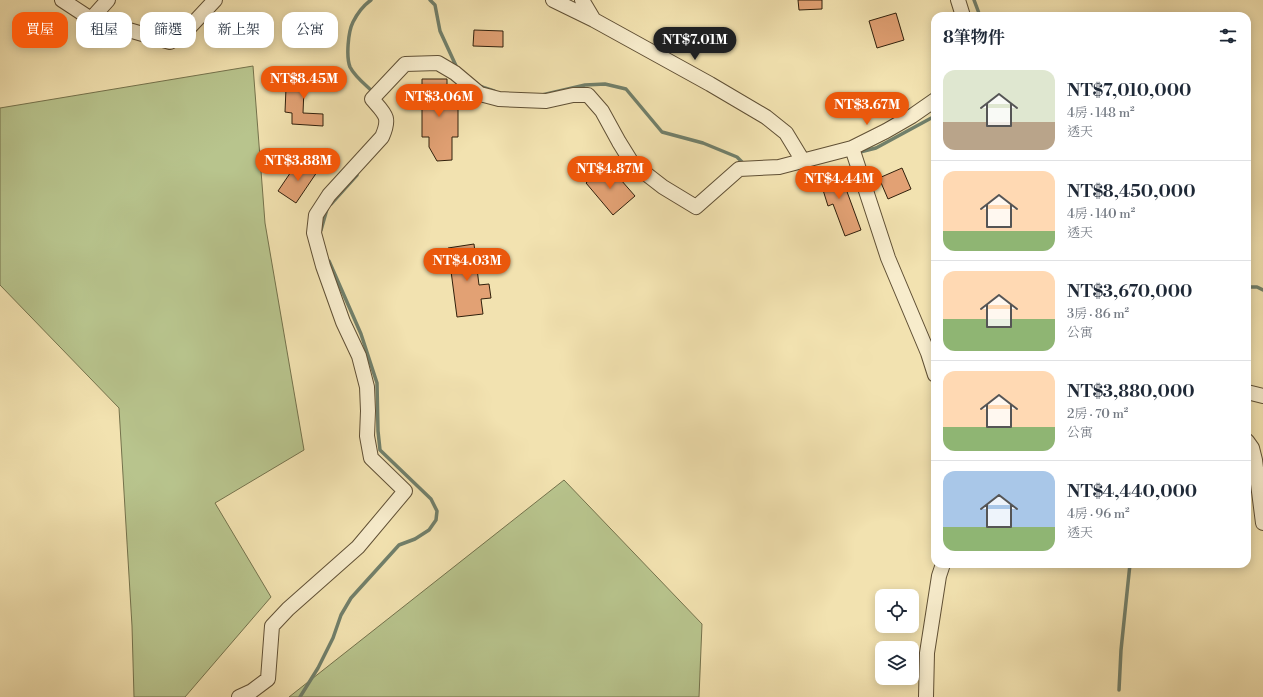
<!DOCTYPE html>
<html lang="zh-TW">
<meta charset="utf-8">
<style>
:root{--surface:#fff;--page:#f2f2f3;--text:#1f2937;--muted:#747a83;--line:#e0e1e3;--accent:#ea580c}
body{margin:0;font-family:"Libre Bodoni","Noto Serif TC",serif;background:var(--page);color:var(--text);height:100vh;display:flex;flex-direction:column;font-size:15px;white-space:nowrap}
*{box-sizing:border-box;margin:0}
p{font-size:13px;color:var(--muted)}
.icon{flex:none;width:22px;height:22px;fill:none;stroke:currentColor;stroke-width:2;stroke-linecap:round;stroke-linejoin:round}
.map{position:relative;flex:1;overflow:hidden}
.side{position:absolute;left:931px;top:12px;width:320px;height:556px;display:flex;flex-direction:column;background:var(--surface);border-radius:12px;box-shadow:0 2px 10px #0003}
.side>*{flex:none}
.guide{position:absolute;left:12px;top:12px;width:380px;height:36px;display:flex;gap:8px}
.controls{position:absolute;left:875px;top:589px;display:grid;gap:8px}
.controls a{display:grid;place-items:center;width:44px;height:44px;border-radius:8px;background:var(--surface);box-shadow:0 2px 10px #0003;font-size:20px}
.price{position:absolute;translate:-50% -34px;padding:0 9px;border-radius:14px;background:var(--accent);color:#fff;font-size:13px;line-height:26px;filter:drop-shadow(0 1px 2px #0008)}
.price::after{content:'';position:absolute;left:50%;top:24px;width:12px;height:9px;margin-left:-6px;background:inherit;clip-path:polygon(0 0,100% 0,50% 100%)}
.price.current{background:#222;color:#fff}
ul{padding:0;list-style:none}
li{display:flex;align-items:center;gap:12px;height:100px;padding:0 12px}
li+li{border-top:1px solid var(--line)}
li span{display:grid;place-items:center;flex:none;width:112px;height:80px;border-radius:12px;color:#555}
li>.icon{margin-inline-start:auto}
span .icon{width:48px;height:48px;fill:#fffc;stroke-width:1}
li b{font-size:17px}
h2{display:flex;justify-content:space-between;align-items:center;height:48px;padding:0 12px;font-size:17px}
.tag{padding:0 14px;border-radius:12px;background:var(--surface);box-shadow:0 2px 10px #0003;font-size:14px;line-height:36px}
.tag.current{background:var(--accent);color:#fff}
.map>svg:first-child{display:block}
.green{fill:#b8c48d;stroke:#74724c}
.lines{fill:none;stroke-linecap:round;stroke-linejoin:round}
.stream{stroke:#717f6a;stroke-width:3.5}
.building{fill:#e2a174;stroke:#30200c}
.minor-casing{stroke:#605035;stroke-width:16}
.minor{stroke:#f7eccc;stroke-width:14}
</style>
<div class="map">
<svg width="1263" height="697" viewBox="0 0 1263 697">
<rect width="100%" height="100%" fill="#f2e2b0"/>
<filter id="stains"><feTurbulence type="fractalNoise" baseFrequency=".005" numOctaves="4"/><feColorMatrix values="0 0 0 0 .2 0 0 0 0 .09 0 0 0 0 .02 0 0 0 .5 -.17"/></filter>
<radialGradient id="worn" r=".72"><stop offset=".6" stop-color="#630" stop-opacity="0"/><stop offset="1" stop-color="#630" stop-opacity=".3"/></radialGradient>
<!-- green -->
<path class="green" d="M253,66L265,223L304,450L215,503L271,597L185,697H134L132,626L119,408L0,285V108Z
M564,480L702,624L699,697H289Z"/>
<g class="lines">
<!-- stream -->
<path class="stream" d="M371,0C364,5 357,14 353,22C348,32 346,57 350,67C355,77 366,85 374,93
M430,0L435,5L440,31L457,68
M974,0L980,16
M479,86L494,91
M542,95L585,85L605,84L626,89L662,132L703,143L737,157L744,164
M856,153L876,148L935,116
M331,204L357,175
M321,230L327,209
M1247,287H1257L1263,290
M1119,690L1121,650L1130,564
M300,697L318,668L333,638L341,615L351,598L399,545L415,539L429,530L436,520L437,511L431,499L380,450L378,431L377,383L361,334L329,261"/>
</g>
<!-- building -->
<path class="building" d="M798,0H822V9L799,10Z
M896,13L904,40L877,48L869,21Z
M474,30L503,31V47L473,46Z
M293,76L327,78V90L304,89L303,113L323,114V126L292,124V113L285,112L286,88H293Z
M422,79H447V95H458V137H452V160L437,161L429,147V137H422Z
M299,160L317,172L296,203L278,191Z
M607,164L635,196L613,215L586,183Z
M838,167L861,230L845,236L833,204L828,206L823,190L821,191L815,176Z
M902,168L911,189L888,199L879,178Z
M474,244L479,285L489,284L491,298L481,299L483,314L457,317L448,248Z"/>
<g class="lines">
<!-- minor casing -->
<g class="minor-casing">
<path id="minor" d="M62,0L91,19L170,42L187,30L215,0
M553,0L594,20L710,84L766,117L786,133L803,161
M582,0L594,20
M958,0L963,16
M91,19L108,0
M852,148L888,258L928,353L935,375
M1247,392L1263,396
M1247,441L1252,448L1255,460L1263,523
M239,697L252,691L268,679L272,626L288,609L358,547L405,491L371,458L367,436L368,411L367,387L359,356L343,322L323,266L314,233L316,215L329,195L382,137C391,117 385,114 372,99L405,64L438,63L455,73L480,94L499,99L546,101L573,95H588L602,111L619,142L632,163L663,187L696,207L739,169L779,167L852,148L886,131L912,116L935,100
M926,697L927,653L939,576L943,564"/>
</g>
<!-- minor -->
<use href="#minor" class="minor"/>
</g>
<rect width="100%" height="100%" filter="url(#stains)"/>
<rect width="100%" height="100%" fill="url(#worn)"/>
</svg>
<div class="controls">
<a><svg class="icon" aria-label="locate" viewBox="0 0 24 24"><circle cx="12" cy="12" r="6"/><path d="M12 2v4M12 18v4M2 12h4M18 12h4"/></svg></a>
<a><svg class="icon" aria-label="layers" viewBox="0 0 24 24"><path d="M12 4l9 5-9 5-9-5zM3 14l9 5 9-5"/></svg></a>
</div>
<b class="price current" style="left:695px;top:61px">NT$7.01M</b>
<b class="price" style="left:304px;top:100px">NT$8.45M</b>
<b class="price" style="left:439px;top:118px">NT$3.06M</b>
<b class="price" style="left:867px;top:126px">NT$3.67M</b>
<b class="price" style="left:298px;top:182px">NT$3.88M</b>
<b class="price" style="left:610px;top:190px">NT$4.87M</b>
<b class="price" style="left:839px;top:200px">NT$4.44M</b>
<b class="price" style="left:467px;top:282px">NT$4.03M</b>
<div class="guide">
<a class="tag current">買屋</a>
<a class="tag">租屋</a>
<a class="tag">篩選</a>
<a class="tag">新上架</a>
<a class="tag">公寓</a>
</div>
<section class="side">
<h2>8筆物件<svg class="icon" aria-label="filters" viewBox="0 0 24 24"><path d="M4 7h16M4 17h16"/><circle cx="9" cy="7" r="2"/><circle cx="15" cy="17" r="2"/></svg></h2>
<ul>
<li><span style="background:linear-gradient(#dfe7d0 65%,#b9a48a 0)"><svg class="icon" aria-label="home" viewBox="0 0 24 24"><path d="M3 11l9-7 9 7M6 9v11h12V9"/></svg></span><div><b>NT$7,010,000</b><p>4房 · 148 m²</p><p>透天</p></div></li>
<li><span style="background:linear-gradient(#ffd9b3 75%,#8fb573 0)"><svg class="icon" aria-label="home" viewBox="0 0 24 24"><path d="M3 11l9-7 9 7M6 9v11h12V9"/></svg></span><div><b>NT$8,450,000</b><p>4房 · 140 m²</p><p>透天</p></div></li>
<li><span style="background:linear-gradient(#ffd9b3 60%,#8fb573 0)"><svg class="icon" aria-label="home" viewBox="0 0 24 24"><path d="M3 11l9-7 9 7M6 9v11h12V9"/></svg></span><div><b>NT$3,670,000</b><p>3房 · 86 m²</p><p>公寓</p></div></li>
<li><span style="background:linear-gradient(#ffd9b3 70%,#8fb573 0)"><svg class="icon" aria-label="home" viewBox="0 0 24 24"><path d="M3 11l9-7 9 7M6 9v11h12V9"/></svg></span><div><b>NT$3,880,000</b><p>2房 · 70 m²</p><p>公寓</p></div></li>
<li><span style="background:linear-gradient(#a9c7e8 70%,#8fb573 0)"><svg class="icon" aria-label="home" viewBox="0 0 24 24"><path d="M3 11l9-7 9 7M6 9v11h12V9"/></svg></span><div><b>NT$4,440,000</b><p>4房 · 96 m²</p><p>透天</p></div></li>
</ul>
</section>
</div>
